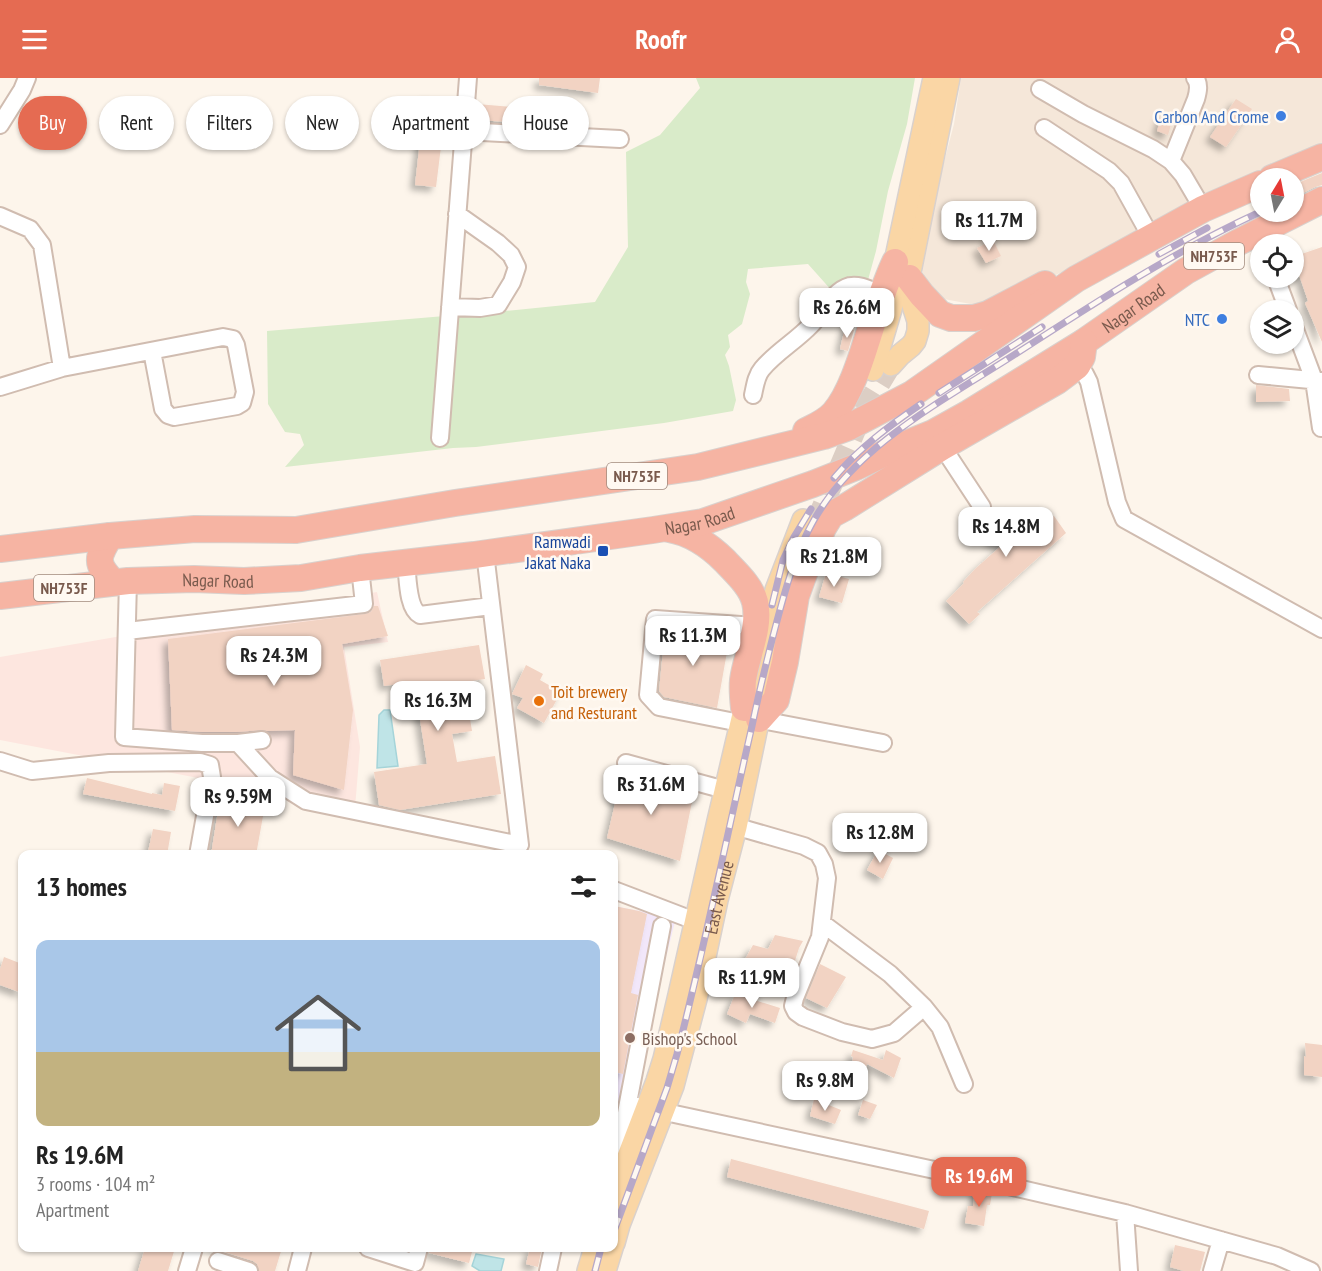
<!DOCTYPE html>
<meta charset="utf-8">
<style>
:root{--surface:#fff;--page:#f6f6f6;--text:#222;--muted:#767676;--accent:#e56b52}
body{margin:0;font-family:"PT Sans Narrow",sans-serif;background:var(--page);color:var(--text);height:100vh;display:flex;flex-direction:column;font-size:22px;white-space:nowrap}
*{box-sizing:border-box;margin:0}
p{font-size:20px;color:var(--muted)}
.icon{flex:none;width:33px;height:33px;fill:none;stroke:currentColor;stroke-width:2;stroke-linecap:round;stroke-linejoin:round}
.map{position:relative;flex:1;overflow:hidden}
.details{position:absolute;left:18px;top:772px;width:600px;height:402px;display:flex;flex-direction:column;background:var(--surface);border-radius:12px;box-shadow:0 2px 4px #0004}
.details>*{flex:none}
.top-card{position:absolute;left:18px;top:18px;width:600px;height:54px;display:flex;gap:12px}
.needle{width:39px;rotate:10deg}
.tools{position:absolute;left:1250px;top:90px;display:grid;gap:12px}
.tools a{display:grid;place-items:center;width:54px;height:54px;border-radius:50%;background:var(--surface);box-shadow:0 2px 4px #0004;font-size:30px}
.price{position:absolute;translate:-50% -51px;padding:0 14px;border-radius:12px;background:#fff;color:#222;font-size:20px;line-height:39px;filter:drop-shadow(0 2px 3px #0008)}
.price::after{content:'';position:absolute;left:50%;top:36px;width:18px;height:14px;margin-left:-9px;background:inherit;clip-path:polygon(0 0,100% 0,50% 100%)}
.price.on{background:var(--accent);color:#fff}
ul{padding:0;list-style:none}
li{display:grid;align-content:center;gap:12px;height:318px;padding:0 18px}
li span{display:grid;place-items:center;height:186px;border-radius:12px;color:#555}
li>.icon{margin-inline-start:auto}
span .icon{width:108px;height:108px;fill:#fffc;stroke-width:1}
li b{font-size:26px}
h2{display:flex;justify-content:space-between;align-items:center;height:72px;padding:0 18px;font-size:26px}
.pill{padding:0 21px;border-radius:27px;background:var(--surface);box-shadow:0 2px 4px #0004;font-size:21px;line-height:54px}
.pill.on{background:var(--accent);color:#fff}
header{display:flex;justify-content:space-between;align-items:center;height:78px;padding:0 18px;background:var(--accent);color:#fff;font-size:27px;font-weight:700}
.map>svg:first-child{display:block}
.residential{fill:#f5e7d9}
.commercial{fill:#fde6df}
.education{fill:#f2e7fa}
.green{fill:#d9ebc9}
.water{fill:#bfe4e7;stroke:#a5d4d9;stroke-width:1.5}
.building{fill:#f2d3c3;filter:url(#shadow)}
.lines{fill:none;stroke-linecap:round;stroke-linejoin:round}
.major-tunnel{stroke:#dccec4;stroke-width:21;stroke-dasharray:21 10;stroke-linecap:butt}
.minor-casing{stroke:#d0bcb0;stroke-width:20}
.major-casing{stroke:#d9d1cd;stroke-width:24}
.highway-casing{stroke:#d9d1cd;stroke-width:28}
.minor{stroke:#fff;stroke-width:16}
.major{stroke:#fad6a5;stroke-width:21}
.highway{stroke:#f6b4a3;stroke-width:26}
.rail-casing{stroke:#b7a8c8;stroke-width:7}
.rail{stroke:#fff9f2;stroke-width:4.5;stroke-dasharray:14;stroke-linecap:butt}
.shop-dot{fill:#3f7fe0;stroke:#fff9f2;stroke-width:2}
.transit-dot{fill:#1a4fb4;stroke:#fff9f2;stroke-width:2}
.food-dot{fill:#e8710a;stroke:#fff9f2;stroke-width:2}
.education-dot{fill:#8d6e63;stroke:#fff9f2;stroke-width:2}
.labels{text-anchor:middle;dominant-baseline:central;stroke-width:5;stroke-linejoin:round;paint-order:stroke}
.shield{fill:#fff9f2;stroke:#a18a7e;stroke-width:1.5}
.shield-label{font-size:16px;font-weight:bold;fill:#795a4d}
.shop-label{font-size:18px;fill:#366cbe;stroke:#fff9f2;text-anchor:end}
.street-label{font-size:18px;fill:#795a4d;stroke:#fff9f2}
.transit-label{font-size:18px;fill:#164399;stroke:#fff9f2;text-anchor:end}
.food-label{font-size:18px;fill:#c56008;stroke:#fff9f2;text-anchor:start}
.education-label{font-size:18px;fill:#785e54;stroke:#fff9f2;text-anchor:start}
</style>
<header><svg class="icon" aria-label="menu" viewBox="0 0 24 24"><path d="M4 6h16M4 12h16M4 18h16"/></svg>Roofr<svg class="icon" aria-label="person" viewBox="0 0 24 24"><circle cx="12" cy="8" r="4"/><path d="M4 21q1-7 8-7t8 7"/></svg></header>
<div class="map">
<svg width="1322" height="1193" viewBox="0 0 1322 1193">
<defs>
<filter id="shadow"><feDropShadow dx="-5" dy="5" stdDeviation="3" flood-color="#0004"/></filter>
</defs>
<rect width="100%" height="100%" fill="#fdf5eb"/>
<!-- residential -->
<path class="residential" d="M961,0H1322V73L987,229L933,219L918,183L954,46Z"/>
<!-- commercial -->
<path class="commercial" d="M377,514L388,564L344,569L360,669L355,730L0,662V579Z"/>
<!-- education -->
<path class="education" d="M614,828L676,840L615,1080H614Z"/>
<!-- green -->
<path class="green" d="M696,0H915L907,46L888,113L876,173L868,202L833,214L808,186L748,191L746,204L750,216L742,246L728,257L730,269L725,277L729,288L736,322L733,333L664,345L476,369L453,370L285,389L304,367L300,356L285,354L268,326L267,253L516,232L595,224L628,169L626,74L660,57L700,10Z"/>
<!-- water -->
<path class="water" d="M384,632H390L398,688L377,690L379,637Z
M476,1176L504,1181L501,1193H480L472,1188Z"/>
<!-- building -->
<path class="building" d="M539,0H600L598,15L539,7Z
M425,18L447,20L436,109L415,107Z
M1236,21L1252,31L1226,69L1210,59Z
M477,26L512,29L510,44L476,42Z
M1162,36L1173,39L1168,57L1157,53Z
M1322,95V107L1315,109L1293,120V107Z
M993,162L1001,178L986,185L977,170Z
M1322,169V264L1305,225L1308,223L1293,179Z
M845,249L854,252L848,273L840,271Z
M1256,307L1289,311L1290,323L1256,324Z
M1039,433L1044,446L1054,438L1066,455L977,534L980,536L969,546L946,523L964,505L963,504L975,491L1002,467L990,464L991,436H996V434Z
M826,495L849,501L842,525L819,519Z
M374,528H378L388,558L342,566L353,632L344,712L293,697L295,652L268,653L261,652L237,654H202L172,652L168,561L365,536L371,534Z
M665,552L730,557L717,630L664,619L659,613Z
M479,567L485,601L464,604L472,653L452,656L457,684L495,678L501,716L400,732L379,727L374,694L427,686L414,604L384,608L380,582Z
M526,587L543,596L540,602L561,614L544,645L517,630L523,620L512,616Z
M622,695L694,714L680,783L607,760Z
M87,700L152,716V715L162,717L164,705L180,708L175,733L83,716Z
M220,720L265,727L256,777H211Z
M153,751L171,754L167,777L148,774Z
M878,772L893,780L883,801L867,792Z
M614,828L639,833L647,836L631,915L638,917L623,996L614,994Z
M775,857L803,863L799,870L786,911L760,899L758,903L738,894L753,867L768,871Z
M4,879L22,886V915L0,907V891Z
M820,886L846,899L827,930L806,920Z
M735,916L780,930L775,945L750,936L746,945L727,936Z
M1305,965L1322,967V999L1304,997V978L1306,979Z
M853,972L883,982L886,972L901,980L894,1000L867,986L865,992L852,987L853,979L851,978Z
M814,1021L841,1032L835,1046L810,1038Z
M863,1022L877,1027L870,1041L858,1037Z
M731,1081L929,1133L924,1151L727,1099Z
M975,1112L992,1115L990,1127H987L984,1148L965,1145L968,1128H973Z
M1175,1167L1205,1174L1200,1193H1184L1170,1189Z
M145,1170H175L168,1193H138Z
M216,1170H282L275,1193H259L257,1186L253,1183L221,1173H215Z
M429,1170H473L469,1185L429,1175Z
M530,1170H542L538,1189L526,1186Z"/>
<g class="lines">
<!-- major-tunnel -->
<path class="major-tunnel" d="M815,446L865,330L891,287"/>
<!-- minor casing -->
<g class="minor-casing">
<path id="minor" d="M1040,11L1083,36L1153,71L1171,83L1183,97L1203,131
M0,47L22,12L27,0
M1044,50L1109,93L1121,105L1151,159
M463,53L620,61
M1171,83L1196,21C1198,14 1200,6 1195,0
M0,138L30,151L42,167L62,290L223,259L233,261L236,267L245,314L242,325L237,328L174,339L168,337L163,331L152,273
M1276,200L1288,232
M450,229L480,230L498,227L512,204L517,189L511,177L498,165L457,136
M1293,246L1314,302L1321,350
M1077,288L1085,296L1089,304L1117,424L1124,441L1322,551
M1258,297L1321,303
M0,309L62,290
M753,317C755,308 756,298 762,291C776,274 796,263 811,247C823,235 832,213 850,208C861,206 872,213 882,216
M440,360L468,0
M938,362L982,429
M406,485C408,499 407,530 420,537L491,528
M128,503L124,659L202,665H238L270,700L306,723L520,767L485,475
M127,553L364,526L360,490
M751,640L883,665
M740,645L659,629L648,617L655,541L755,548
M238,665L262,662
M0,683L32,693L109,685L200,684L210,687L212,699L198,777
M626,685L725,712
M724,745L804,768L818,775L824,786L827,800L820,859L795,920L793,928L796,934L803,939L842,954L872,961L894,955L924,929
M614,812L695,843
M822,845L890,896L924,929L940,949L964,1006
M628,1026L1004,1107L1125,1135L1277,1178L1311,1193
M618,1077L662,848
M1125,1135L1129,1193
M368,1170L415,1185L419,1170
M218,1183L249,1193
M187,1193L194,1170
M297,1193L303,1170
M548,1193L553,1170
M1212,1193L1221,1162"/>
</g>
<!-- major casing -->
<g class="major-casing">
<g id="major">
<path d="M891,287L900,277L911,268L915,263L918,253V243L907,209L949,0"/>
<path d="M873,292L891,231L897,204L895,184L934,0"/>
<path d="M762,568L776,512L803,442"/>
<path d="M614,1115L657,1003L664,981L679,917L718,743L748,615"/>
<path id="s1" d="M614,1165L619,1147L673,1008L696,921L717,822L736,749L764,615L775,571"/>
<path d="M588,1193L595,1170"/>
<path d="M605,1193L612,1170"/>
</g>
</g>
<!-- highway casing -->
<g class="highway-casing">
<g id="highway">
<path d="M1272,100L1322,79"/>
<path d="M909,200L922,217L940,236L951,240H974L988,236L1045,206"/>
<path d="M806,353C816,348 826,344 834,335C854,312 865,266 875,237C881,219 887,201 895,184"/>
<path d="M669,451C692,455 709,467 725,483C736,495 751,508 755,524C761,549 746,578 743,602C742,611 743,621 744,630"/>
<path d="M110,458C97,480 95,485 113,504"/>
<path d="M0,471L110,458L195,451L296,452L455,425L698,389L824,358L849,349L912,316L1076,201L1203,131L1260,106"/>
<path id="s2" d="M0,518L128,503L194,501L244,503L301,500L360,490L474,477L653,452L703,444L813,406L856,389L891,372L933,355L969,335L1084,264L1186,193L1239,164L1322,122"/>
<path d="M759,641L776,622L785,584L796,518L808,485L823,450L831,437L844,430L942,369L1057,303L1077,288L1082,279L1084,264"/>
</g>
</g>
<!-- minor -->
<use href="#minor" class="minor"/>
<!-- major -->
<use href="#major" class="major"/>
<!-- highway -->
<use href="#highway" class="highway"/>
<!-- rail casing -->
<g class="rail-casing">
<path id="rail" d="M1293,119L1296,118
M1159,176L1207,150
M939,315L1042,249
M834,400C859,370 889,348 921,326
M772,527L783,482L794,459L811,431
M614,1153L667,1010L677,976C705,868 727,757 752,648C758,619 765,590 772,562C783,520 793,479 814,442C857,366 946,321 1017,275C1096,224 1175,173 1260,134
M595,1193L601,1170"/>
</g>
<!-- rail -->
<use href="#rail" class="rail"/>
</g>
<!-- markers -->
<g class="shop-dot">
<circle cx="1281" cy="38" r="6"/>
<circle cx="1222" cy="241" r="6"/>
</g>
<rect class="transit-dot" x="597" y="467" width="12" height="12" rx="3"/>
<circle class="food-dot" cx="539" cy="623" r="6"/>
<circle class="education-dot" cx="630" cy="960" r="6"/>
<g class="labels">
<!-- shield labels -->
<g class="shield">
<rect x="1184" y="165" width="60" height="26" rx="4.5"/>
<rect x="607" y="385" width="60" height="26" rx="4.5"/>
<rect x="34" y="497" width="60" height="26" rx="4.5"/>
</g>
<g class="shield-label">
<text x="1214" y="178">NH753F</text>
<text x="637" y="398">NH753F</text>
<text x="64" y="510">NH753F</text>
</g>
<!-- shop labels -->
<g class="shop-label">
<text x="1269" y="38">Carbon And Crome</text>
<text x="1210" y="241">NTC</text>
</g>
<!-- street labels -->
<g class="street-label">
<text stroke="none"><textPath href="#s2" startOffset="1191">Nagar Road</textPath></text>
<text stroke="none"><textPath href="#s2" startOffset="705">Nagar Road</textPath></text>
<text stroke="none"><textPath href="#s2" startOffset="219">Nagar Road</textPath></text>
<text stroke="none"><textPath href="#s1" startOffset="362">East Avenue</textPath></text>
</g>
<!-- transit labels -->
<g class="transit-label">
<text x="591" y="463">Ramwadi<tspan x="591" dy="21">Jakat Naka</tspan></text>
</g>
<!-- food labels -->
<g class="food-label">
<text x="551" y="613">Toit brewery<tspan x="551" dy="21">and Resturant</tspan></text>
</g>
<!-- education labels -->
<g class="education-label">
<text x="642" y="960">Bishop's School</text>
</g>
</g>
</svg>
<div class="tools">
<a><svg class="needle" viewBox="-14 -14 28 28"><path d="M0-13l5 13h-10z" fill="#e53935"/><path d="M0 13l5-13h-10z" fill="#767676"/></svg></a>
<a><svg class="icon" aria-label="locate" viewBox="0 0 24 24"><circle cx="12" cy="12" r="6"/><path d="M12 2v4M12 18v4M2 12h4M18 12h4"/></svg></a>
<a><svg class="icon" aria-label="layers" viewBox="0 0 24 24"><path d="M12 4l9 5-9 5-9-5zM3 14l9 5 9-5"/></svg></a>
</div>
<b class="price" style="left:989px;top:174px">Rs 11.7M</b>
<b class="price" style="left:847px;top:261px">Rs 26.6M</b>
<b class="price" style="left:1006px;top:480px">Rs 14.8M</b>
<b class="price" style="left:834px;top:510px">Rs 21.8M</b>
<b class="price" style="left:693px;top:589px">Rs 11.3M</b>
<b class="price" style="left:274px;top:609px">Rs 24.3M</b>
<b class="price" style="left:438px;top:654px">Rs 16.3M</b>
<b class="price" style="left:651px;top:738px">Rs 31.6M</b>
<b class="price" style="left:238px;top:750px">Rs 9.59M</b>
<b class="price" style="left:880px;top:786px">Rs 12.8M</b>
<b class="price" style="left:752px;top:931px">Rs 11.9M</b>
<b class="price" style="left:825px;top:1034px">Rs 9.8M</b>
<b class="price on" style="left:979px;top:1130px">Rs 19.6M</b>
<div class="top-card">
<a class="pill on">Buy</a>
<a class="pill">Rent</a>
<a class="pill">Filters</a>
<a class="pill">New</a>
<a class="pill">Apartment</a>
<a class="pill">House</a>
</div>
<section class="details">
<h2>13 homes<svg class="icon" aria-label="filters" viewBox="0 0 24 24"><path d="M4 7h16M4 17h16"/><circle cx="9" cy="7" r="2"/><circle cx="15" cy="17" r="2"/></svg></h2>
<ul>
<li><span style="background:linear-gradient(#a9c7e8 60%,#c2b280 0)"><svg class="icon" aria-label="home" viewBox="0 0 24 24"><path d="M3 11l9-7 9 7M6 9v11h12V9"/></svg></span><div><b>Rs 19.6M</b><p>3 rooms · 104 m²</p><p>Apartment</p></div></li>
</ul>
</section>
</div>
